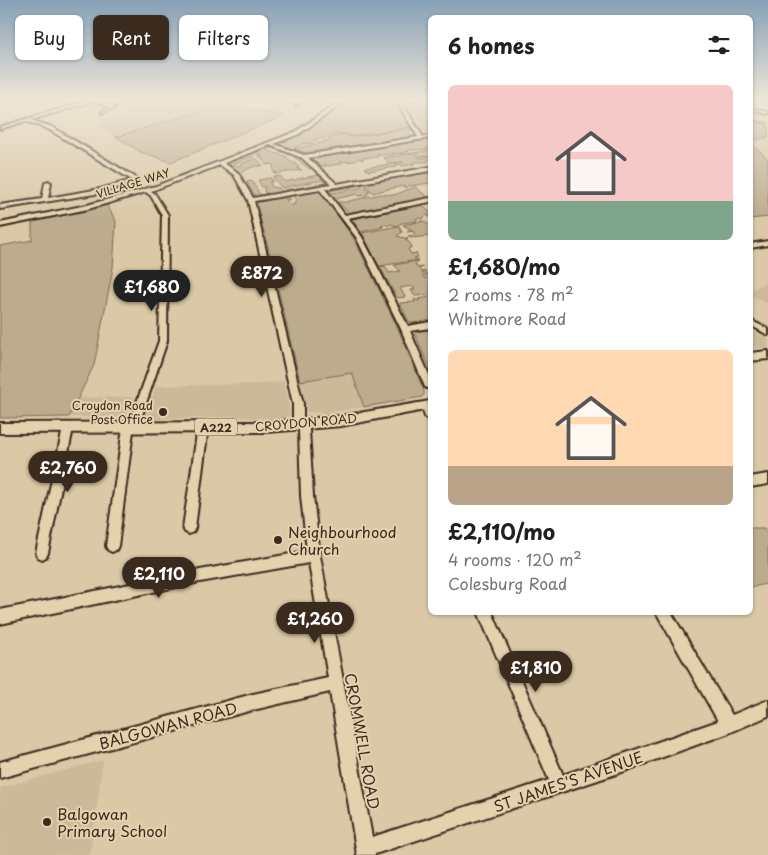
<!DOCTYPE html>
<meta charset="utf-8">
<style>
:root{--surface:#fff;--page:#f6f6f6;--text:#202124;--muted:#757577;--accent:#3b2a1e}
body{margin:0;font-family:"Playpen Sans",sans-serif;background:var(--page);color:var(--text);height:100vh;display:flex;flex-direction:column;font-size:19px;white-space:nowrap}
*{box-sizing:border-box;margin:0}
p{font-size:16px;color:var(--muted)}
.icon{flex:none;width:28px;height:28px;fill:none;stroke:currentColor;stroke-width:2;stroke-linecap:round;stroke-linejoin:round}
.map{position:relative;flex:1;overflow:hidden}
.details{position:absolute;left:428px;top:15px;width:325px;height:600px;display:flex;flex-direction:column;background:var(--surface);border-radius:8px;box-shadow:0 1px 4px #0004}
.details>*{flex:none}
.hud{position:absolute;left:15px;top:15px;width:338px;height:45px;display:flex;gap:10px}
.price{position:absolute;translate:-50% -42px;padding:0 11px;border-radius:18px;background:var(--accent);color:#fff;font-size:16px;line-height:32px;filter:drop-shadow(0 1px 2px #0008)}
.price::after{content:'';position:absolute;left:50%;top:30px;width:15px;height:11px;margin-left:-8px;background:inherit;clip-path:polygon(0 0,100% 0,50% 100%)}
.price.on{background:#222;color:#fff}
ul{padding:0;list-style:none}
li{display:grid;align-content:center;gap:10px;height:265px;padding:0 20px}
li span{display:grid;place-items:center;height:155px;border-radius:8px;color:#555}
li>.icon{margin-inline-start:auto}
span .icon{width:90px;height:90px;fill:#fffc;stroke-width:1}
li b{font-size:21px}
h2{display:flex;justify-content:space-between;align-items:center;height:60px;padding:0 20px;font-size:21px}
.tag{padding:0 18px;border-radius:8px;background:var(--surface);box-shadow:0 1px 4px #0004;font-size:18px;line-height:45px}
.tag.on{background:var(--accent);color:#fff}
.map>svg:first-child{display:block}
.built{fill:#cbb999}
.green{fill:#bcab8d;stroke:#7c6a56}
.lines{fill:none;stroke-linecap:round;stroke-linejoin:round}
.minor-casing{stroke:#3b2a1e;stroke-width:4}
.major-casing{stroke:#3b2a1e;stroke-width:4}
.minor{fill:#e4d2af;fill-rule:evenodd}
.major{fill:#e4d2af;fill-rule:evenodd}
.rail{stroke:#3b2a1e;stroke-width:1}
.poi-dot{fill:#3b2a1e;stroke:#e4d2af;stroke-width:2}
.labels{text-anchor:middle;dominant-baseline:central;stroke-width:4;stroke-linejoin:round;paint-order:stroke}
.far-street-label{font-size:11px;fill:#3b2a1e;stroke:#e4d2af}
.shield{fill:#e4d2af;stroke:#6e5c4a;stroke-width:1}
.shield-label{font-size:11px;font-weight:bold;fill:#3b2a1e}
.poi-label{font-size:12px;fill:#3b2a1e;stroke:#e4d2af;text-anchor:end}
.street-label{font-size:12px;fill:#3b2a1e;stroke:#e4d2af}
.near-poi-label{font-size:15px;fill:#3b2a1e;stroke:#e4d2af;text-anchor:start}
.near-street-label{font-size:15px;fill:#3b2a1e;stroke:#e4d2af}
</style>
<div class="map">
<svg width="768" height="855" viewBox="0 0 768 855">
<rect width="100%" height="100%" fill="#dac8a6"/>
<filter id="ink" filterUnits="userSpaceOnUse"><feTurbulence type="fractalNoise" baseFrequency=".02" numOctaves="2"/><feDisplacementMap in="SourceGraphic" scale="10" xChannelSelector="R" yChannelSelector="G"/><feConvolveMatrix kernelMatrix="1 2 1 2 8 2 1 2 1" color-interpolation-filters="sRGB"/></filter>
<g filter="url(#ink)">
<!-- built -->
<path class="built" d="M104,100L121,104L135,100H251L237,107L284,116L171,162L141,152L94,123L132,113L100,101Z
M768,282V304L750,295V291Z
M750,329L768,339V347L750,349Z
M352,373L364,407L325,413L307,412L300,381Z
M284,381L290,414L285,419L268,420L246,417L148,419L146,416L156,386L260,384Z
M135,397L126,417H69L79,398Z
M103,760L90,855H0V788Z"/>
<!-- green -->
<path class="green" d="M348,100L395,102L411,127L352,136L345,134L346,136L351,137L405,129H412L417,137L309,154L294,149L325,142L324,140L330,141L329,139H332V137L345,134C331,131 327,140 314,140L312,143L302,144L293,149L278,144L306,131Z
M400,100H419L416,101L430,107L428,109L430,110V136H423Z
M214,107H237L284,116L171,162L141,152L116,137Z
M750,120L768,125V137L750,141Z
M430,138V147L427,148L428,149L408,150L409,152L405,151L406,153L403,152L402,154L392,153L394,155H377L378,157L362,158L363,160L359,158L355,161L340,162L341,164H339L328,166L324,164L326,166L321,167L311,158Z
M750,142L768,159V217L750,219Z
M271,146L297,156L312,168L309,169L293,156L271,148L265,150L288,157L286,159C290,162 295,162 299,167L297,168L302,170L274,174L277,173H274L273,164L266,165V163L262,160L263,157H259L262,156H259L261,154L254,153Z
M430,150V156L420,157L417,153H414L419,158L430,159L427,162H413L414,164L404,166L398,164L396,165L397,167L368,171L365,168L403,162L390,163L384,158Z
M252,154L254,156L233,164L237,166L242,165L240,164L256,158L263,166H254L240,173L229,163Z
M430,171V183L411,186L409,185L407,188L402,186L373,193L364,183Z
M319,175L327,184L285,192L284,190L325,183L322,180L282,188L273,177L280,176L285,182L293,180L294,181L297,179Z
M271,178L273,181L270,182L272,187L279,188L283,192L255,196L247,182L252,181L260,195L268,193H265L264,190L265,187H262L258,180Z
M362,183L363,185L330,191L332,193L366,187L370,192L367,193L368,195L358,196L357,194L336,199L329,190Z
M415,187L429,198L350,214L338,202H348L349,201L381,194L394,195Z
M316,191L321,192L354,239L396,324L424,391V395L422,397L364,407L352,373L300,381L269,251L256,203L288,196L291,200L285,199L291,205H294L296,199L292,195Z
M107,205L116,221L113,268L94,365L69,417L0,418V246L32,240V222Z
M421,205L430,212V217L426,215L422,220L419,218L416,219L417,221L402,223L398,225L402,232L397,236L408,239L405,240L409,242L412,247L408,249L411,254L416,253L418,257L414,258L418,260L379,266L362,233L398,226L390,224L388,226L386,224L381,225L383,227L361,232L352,219Z
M424,221L430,226V236L410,238L408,236L415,235L413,231L407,232L412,230L403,225Z
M418,261L415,263L417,268L423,267L419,269L421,272L426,271L422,272V274L427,273L429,275L423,276L424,278H430V295L415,296L411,290L415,289L411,286L400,288L405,297L397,298L380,267L385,266L389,273L400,271L394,265Z
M430,297V321L414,323L409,322L400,303L415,302L414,299L419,301L420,300L418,299Z
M430,330V369L415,334L418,331Z
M764,528L768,534V583L750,588V528Z"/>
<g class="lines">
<!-- minor casing -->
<g class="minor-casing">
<path id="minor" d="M90,100H99L116,107L102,113V111L111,107L94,101L31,120L52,127L138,179V181L101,193L0,209V205L42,199L45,183L48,181L51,183L48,198L100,189L132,180L48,129L26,121L0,129V127Z
M301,100H306L296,105V103Z
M342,100H347L299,134L274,144L304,155L418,137L396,100H400L423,137L430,136V138L308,158L337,184L430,167V171L325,189L345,215L430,198V202L348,218L362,237L408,326L430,322V328L410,331L430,377V390L425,387L401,329L356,237L320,190L254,201L303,404V419L309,430L313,496L320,556L372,837L549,780L478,612H492L563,775L718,721L656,612H671L732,715L768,700V716L729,733L619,773L375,854V855H357L330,692L253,710L0,778V762L253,694L328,678L309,563L200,582L0,624V610L200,570L307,551L301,496L299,430L293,419V404L248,200L234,175L220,165L151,191L155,194L168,215L167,341L138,427L137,430L133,431L118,546L116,550L112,552L108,550L106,546L123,428L124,425L129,424L159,341L162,215L151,196L146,192L88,209L0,227V223L87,205L156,186L295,132ZM270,145L302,158L331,184L253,198L238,173L224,163Z
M750,108L768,112V114L750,110Z
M768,241V245L750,248V244Z
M750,320L768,329V335L750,325Z
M427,402L430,403V421L425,417L422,406Z
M203,423L207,424L208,427L195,528L193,532L189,534L185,532L183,528L198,427L199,424Z
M68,424L72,425L73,428L48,553L46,557L42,559L38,557L36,553L63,428L64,425Z
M768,474V484L750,487V477Z"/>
</g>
<!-- major casing -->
<g class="major-casing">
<path id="major" d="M768,351V359L750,361V353Z
M430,401V409L341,426L266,432L0,433V423L266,422L341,416Z"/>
</g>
<!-- minor -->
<use href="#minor" class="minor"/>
<!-- major -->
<use href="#major" class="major"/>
<!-- rail -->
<path class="rail" d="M750,119L768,123"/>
</g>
</g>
<!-- sky -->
<linearGradient id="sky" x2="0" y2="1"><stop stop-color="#86a0b6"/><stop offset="0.45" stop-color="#eee6d7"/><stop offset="1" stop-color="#eee6d7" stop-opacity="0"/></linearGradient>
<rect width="768" height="220" fill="url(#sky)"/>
<!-- markers -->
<g class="poi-dot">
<circle cx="163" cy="412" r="5"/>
<circle cx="278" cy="540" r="5"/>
<circle cx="47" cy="822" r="5"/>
</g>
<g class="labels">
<!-- far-street labels -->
<g class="far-street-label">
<text transform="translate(133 183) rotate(-17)">VILLAGE WAY</text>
</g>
<!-- shield labels -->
<rect class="shield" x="195" y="418.5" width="42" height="17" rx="4"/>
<g class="shield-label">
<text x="216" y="427">A222</text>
</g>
<!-- poi labels -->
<g class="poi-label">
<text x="153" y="405">Croydon Road<tspan x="153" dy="14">Post Office</tspan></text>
</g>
<!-- street labels -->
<g class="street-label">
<text transform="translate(306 422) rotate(-5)">CROYDON ROAD</text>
</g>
<!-- near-poi labels -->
<g class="near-poi-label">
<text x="288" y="531">Neighbourhood<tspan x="288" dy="17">Church</tspan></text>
<text x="57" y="813">Balgowan<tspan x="57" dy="17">Primary School</tspan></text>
</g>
<!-- near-street labels -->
<g class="near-street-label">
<text transform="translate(168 725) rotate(-15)">BALGOWAN ROAD</text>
<text transform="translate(363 741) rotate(80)">CROMWELL ROAD</text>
<text transform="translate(568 781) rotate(-19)">ST JAMES'S AVENUE</text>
</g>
</g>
</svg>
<b class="price" style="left:262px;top:298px">£872</b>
<b class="price on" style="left:152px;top:312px">£1,680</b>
<b class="price" style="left:68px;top:493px">£2,760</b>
<b class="price" style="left:159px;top:599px">£2,110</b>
<b class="price" style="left:315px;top:644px">£1,260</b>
<b class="price" style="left:536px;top:693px">£1,810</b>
<div class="hud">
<a class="tag">Buy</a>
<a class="tag on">Rent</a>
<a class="tag">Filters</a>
</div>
<section class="details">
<h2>6 homes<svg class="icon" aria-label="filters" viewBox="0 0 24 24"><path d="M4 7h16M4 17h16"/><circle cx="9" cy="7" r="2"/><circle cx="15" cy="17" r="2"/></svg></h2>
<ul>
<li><span style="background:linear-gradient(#f6c9c9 75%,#7fa58c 0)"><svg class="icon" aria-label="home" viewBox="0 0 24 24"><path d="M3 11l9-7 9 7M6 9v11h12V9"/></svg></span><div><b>£1,680/mo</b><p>2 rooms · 78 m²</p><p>Whitmore Road</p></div></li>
<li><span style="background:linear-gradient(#ffd9b3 75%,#b9a48a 0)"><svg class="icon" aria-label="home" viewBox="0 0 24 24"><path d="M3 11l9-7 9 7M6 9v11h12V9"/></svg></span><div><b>£2,110/mo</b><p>4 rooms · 120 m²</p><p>Colesburg Road</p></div></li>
</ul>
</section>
</div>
